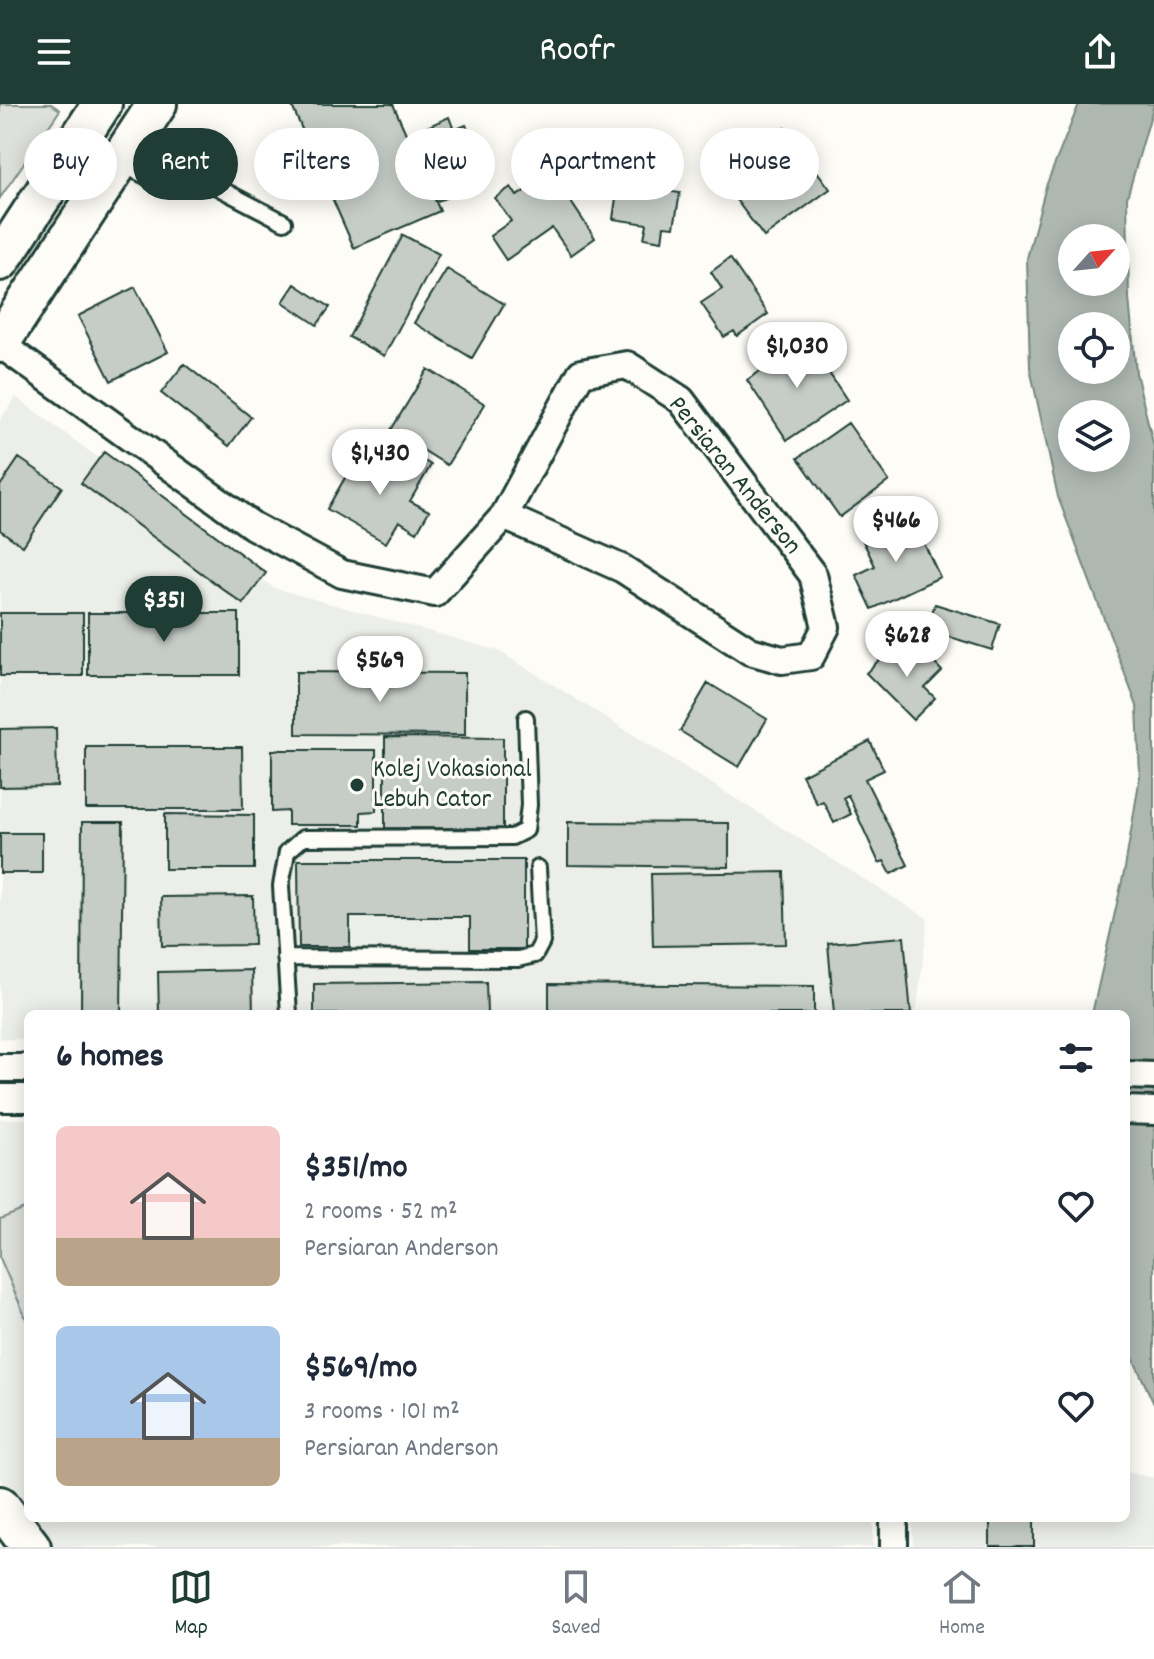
<!DOCTYPE html>
<meta charset="utf-8">
<style>
:root{--surface:#fff;--page:#f2f2f3;--text:#1f2937;--muted:#747a83;--line:#e0e1e3;--accent:#1f3d34}
body{margin:0;font-family:Dekko,sans-serif;background:var(--page);color:var(--text);height:100vh;display:flex;flex-direction:column;font-size:30px;white-space:nowrap}
*{box-sizing:border-box;margin:0}
p{font-size:26px;color:var(--muted)}
.icon{flex:none;width:44px;height:44px;fill:none;stroke:currentColor;stroke-width:2;stroke-linecap:round;stroke-linejoin:round}
.map{position:relative;flex:1;overflow:hidden}
.panel{position:absolute;left:24px;top:906px;width:1106px;height:512px;display:flex;flex-direction:column;background:var(--surface);border-radius:12px;box-shadow:0 4px 20px #0003}
.panel>*{flex:none}
.banner{position:absolute;left:24px;top:24px;width:1106px;height:72px;display:flex;gap:16px}
.needle{width:52px;rotate:63deg}
.tools{position:absolute;left:1058px;top:120px;display:grid;gap:16px}
.tools a{display:grid;place-items:center;width:72px;height:72px;border-radius:50%;background:var(--surface);box-shadow:0 4px 20px #0003;font-size:40px}
.price{position:absolute;translate:-50% -68px;padding:0 18px;border-radius:28px;background:#fff;color:#222;font-size:26px;line-height:52px;filter:drop-shadow(0 2px 4px #0008)}
.price::after{content:'';position:absolute;left:50%;top:48px;width:24px;height:18px;margin-left:-12px;background:inherit;clip-path:polygon(0 0,100% 0,50% 100%)}
.price.current{background:var(--accent);color:#fff}
ul{padding:0;list-style:none}
li{display:flex;align-items:center;gap:24px;height:200px;padding:0 32px}
li span{display:grid;place-items:center;flex:none;width:224px;height:160px;border-radius:12px;color:#555}
li>.icon{margin-inline-start:auto}
span .icon{width:96px;height:96px;fill:#fffc;stroke-width:1}
li b{font-size:34px}
h2{display:flex;justify-content:space-between;align-items:center;height:96px;padding:0 32px;font-size:34px}
.pill{padding:0 28px;border-radius:36px;background:var(--surface);box-shadow:0 4px 20px #0003;font-size:28px;line-height:72px}
.pill.current{background:var(--accent);color:#fff}
header{display:flex;justify-content:space-between;align-items:center;height:104px;padding:0 32px;background:var(--accent);color:#fff;font-size:36px;font-weight:600}
.tabs{display:flex;justify-content:space-around;align-items:center;height:112px;border-top:2px solid var(--line);background:var(--surface);font-size:22px;color:var(--muted)}
.tabs a{display:grid;justify-items:center;gap:4px}
.tabs .current{color:var(--accent)}
.map>svg:first-child{display:block}
.built{fill:#eceee9}
.green{fill:#dde0db;stroke:#7e8e88;stroke-width:2}
.water{fill:#aeb8b1;stroke:#75877f;stroke-width:2;fill-rule:evenodd}
.building{fill:#c6cdc7;stroke:#1f3d34;stroke-width:2}
.lines{fill:none;stroke-linecap:round;stroke-linejoin:round}
.lane-casing{stroke:#1f3d34;stroke-width:20}
.street-casing{stroke:#1f3d34;stroke-width:32}
.secondary-casing{stroke:#1f3d34;stroke-width:44}
.lane{stroke:#fdfcf7;stroke-width:14}
.street{stroke:#fdfcf7;stroke-width:26}
.secondary{stroke:#fdfcf7;stroke-width:38}
.poi-dot{fill:#1f3d34;stroke:#fdfcf7;stroke-width:3}
.labels{text-anchor:middle;dominant-baseline:central;stroke-width:6;stroke-linejoin:round;paint-order:stroke}
.street-label{font-size:26px;fill:#1f3d34;stroke:#fdfcf7}
.poi-label{font-size:26px;fill:#1f3d34;stroke:#fdfcf7;text-anchor:start}
</style>
<header><svg class="icon" aria-label="menu" viewBox="0 0 24 24"><path d="M4 6h16M4 12h16M4 18h16"/></svg>Roofr<svg class="icon" aria-label="share" viewBox="0 0 24 24"><path d="M12 15V3M7 8l5-5 5 5M5 13v7h14v-7"/></svg></header>
<div class="map">
<svg width="1154" height="1443" viewBox="0 0 1154 1443">
<rect width="100%" height="100%" fill="#fdfcf7"/>
<filter id="ink" filterUnits="userSpaceOnUse"><feTurbulence type="fractalNoise" baseFrequency=".0125" numOctaves="2"/><feDisplacementMap in="SourceGraphic" scale="16" xChannelSelector="R" yChannelSelector="G"/><feConvolveMatrix kernelMatrix="1 2 1 2 8 2 1 2 1" color-interpolation-filters="sRGB"/></filter>
<g filter="url(#ink)">
<!-- built -->
<path class="built" d="M16,293L274,484L499,547L928,815L916,910H28V935H0V316Z
M0,1015H28V1410L0,1375Z
M1126,1368L1154,1374V1443H913L912,1414H1126Z
M31,1414H873V1443H54Z"/>
<!-- green -->
<path class="green" d="M0,0H51L60,6L0,94Z
M28,1104V1219L0,1154V1115Z"/>
<!-- water -->
<path class="water" d="M1079,0H1154L1127,94L1129,194L1136,269L1154,343V1300L1126,1239V910H1092L1125,764L1140,672L1137,602L1058,393L1030,264L1027,154L1046,82ZM1072,134H1116V178H1072ZM1072,222H1116V266H1072ZM1072,310H1116V354H1072Z"/>
<!-- building -->
<path class="building" d="M291,0H393L440,107L354,144Z
M449,13L454,26L466,21L480,53L469,58L478,80L436,98L407,32Z
M785,24L830,85L764,133L719,73Z
M566,58L576,73L561,83L595,134L571,151L552,124L506,156L490,132L511,117L495,94L511,83L517,92Z
M618,80L680,89L674,123L664,122L662,137L644,134L647,120L613,115Z
M403,131L439,150L384,252L349,233Z
M730,154L768,210L737,232L734,227L724,233L701,199L722,185L711,168Z
M447,165L504,200L472,254L414,219Z
M295,180L330,203L317,221L283,198Z
M135,183L168,248L111,277L78,212Z
M807,236L847,296L787,336L747,276Z
M184,260L251,313L229,342L161,289Z
M428,265L485,300L447,361L391,326Z
M848,319L889,377L840,413L798,354Z
M361,346L405,372L416,352L431,361L410,397L429,407L417,428L399,417L386,439L327,405Z
M104,348L266,469L243,500L81,379Z
M19,354L62,383L23,442L0,426V382Z
M912,414L940,473L872,505L856,471L875,462L863,437Z
M935,500L1000,520L992,546L911,521L916,507L931,512Z
M0,509H83V572H0Z
M88,509H239V571H88Z
M914,538L942,567L925,584L935,594L913,616L866,569L888,547L896,555Z
M296,568L465,569V631L296,630Z
M708,579L767,615L739,663L680,627Z
M56,624L57,682L0,683V625Z
M385,633L503,634V725L385,724Z
M870,637L884,666L865,675L908,761L891,770L884,757L879,759L848,691L843,694L851,710L834,719L823,697L817,700L802,671Z
M86,643H242L243,705H86Z
M272,646H376V707L361,708V721H288V707L272,708Z
M165,710L254,711V765H165Z
M82,718H123L121,910H81Z
M568,718L729,719V763L568,761Z
M0,729H42V769H0Z
M298,756H524V845H470V813H350V843H299Z
M784,768L786,840L653,842L651,770Z
M253,792L254,841L162,842L161,793Z
M904,833L911,910H834L828,839Z
M252,866L253,910H159L158,868Z
M486,878L487,910H314V880Z
M549,880L814,882V910H549Z
M990,1414H1034V1443H990Z"/>
<g class="lines">
<!-- lane casing -->
<g class="lane-casing">
<path id="lane" d="M119,59L160,79L213,81L284,118
M285,854L518,855L535,851L542,838L538,764
M289,910L281,782L287,748L303,734L512,733L526,726L529,701L526,614"/>
</g>
<!-- street casing -->
<g class="street-casing">
<path id="street" d="M0,240L253,422L342,470L435,489L504,412L581,269L627,261L681,296L813,471L826,523L811,552L782,556L750,547L623,465L504,412
M0,964H28
M1126,971L1154,972
M0,994H28
M1126,1006L1154,1007
M894,1443V1414"/>
</g>
<!-- secondary casing -->
<g class="secondary-casing">
<path id="secondary" d="M0,157L102,0
M0,239L157,0
M0,1402L31,1443"/>
</g>
<!-- lane -->
<use href="#lane" class="lane"/>
<!-- street -->
<use href="#street" class="street"/>
<!-- secondary -->
<use href="#secondary" class="secondary"/>
</g>
</g>
<!-- markers -->
<circle class="poi-dot" cx="357" cy="681" r="8"/>
<g class="labels">
<!-- street labels -->
<g class="street-label">
<text transform="translate(734 372) rotate(51)">Persiaran Anderson</text>
</g>
<!-- poi labels -->
<g class="poi-label">
<text x="373" y="666">Kolej Vokasional<tspan x="373" dy="30">Lebuh Cator</tspan></text>
</g>
</g>
</svg>
<div class="tools">
<a><svg class="needle" viewBox="-14 -14 28 28"><path d="M0-13l5 13h-10z" fill="#e53935"/><path d="M0 13l5-13h-10z" fill="#747a83"/></svg></a>
<a><svg class="icon" aria-label="locate" viewBox="0 0 24 24"><circle cx="12" cy="12" r="6"/><path d="M12 2v4M12 18v4M2 12h4M18 12h4"/></svg></a>
<a><svg class="icon" aria-label="layers" viewBox="0 0 24 24"><path d="M12 4l9 5-9 5-9-5zM3 14l9 5 9-5"/></svg></a>
</div>
<b class="price" style="left:797px;top:286px">$1,030</b>
<b class="price" style="left:380px;top:393px">$1,430</b>
<b class="price" style="left:896px;top:460px">$466</b>
<b class="price current" style="left:164px;top:540px">$351</b>
<b class="price" style="left:907px;top:575px">$628</b>
<b class="price" style="left:380px;top:600px">$569</b>
<div class="banner">
<a class="pill">Buy</a>
<a class="pill current">Rent</a>
<a class="pill">Filters</a>
<a class="pill">New</a>
<a class="pill">Apartment</a>
<a class="pill">House</a>
</div>
<section class="panel">
<h2>6 homes<svg class="icon" aria-label="filters" viewBox="0 0 24 24"><path d="M4 7h16M4 17h16"/><circle cx="9" cy="7" r="2"/><circle cx="15" cy="17" r="2"/></svg></h2>
<ul>
<li><span style="background:linear-gradient(#f6c9c9 70%,#b9a48a 0)"><svg class="icon" aria-label="home" viewBox="0 0 24 24"><path d="M3 11l9-7 9 7M6 9v11h12V9"/></svg></span><div><b>$351/mo</b><p>2 rooms · 52 m²</p><p>Persiaran Anderson</p></div><svg class="icon" aria-label="heart" viewBox="0 0 24 24"><path d="M12 20l-8-8c-3-5 5-10 8-4 3-6 11-1 8 4z"/></svg></li>
<li><span style="background:linear-gradient(#a9c7e8 70%,#b9a48a 0)"><svg class="icon" aria-label="home" viewBox="0 0 24 24"><path d="M3 11l9-7 9 7M6 9v11h12V9"/></svg></span><div><b>$569/mo</b><p>3 rooms · 101 m²</p><p>Persiaran Anderson</p></div><svg class="icon" aria-label="heart" viewBox="0 0 24 24"><path d="M12 20l-8-8c-3-5 5-10 8-4 3-6 11-1 8 4z"/></svg></li>
</ul>
</section>
</div>
<nav class="tabs">
<a class="current"><svg class="icon" aria-label="map" viewBox="0 0 24 24"><path d="M3 6l6-2 6 2 6-2v14l-6 2-6-2-6 2zM9 4v14M15 6v14"/></svg>Map</a>
<a><svg class="icon" aria-label="saved" viewBox="0 0 24 24"><path d="M7 4h10v16l-5-4-5 4z"/></svg>Saved</a>
<a><svg class="icon" aria-label="home" viewBox="0 0 24 24"><path d="M3 11l9-7 9 7M6 9v11h12V9"/></svg>Home</a>
</nav>
